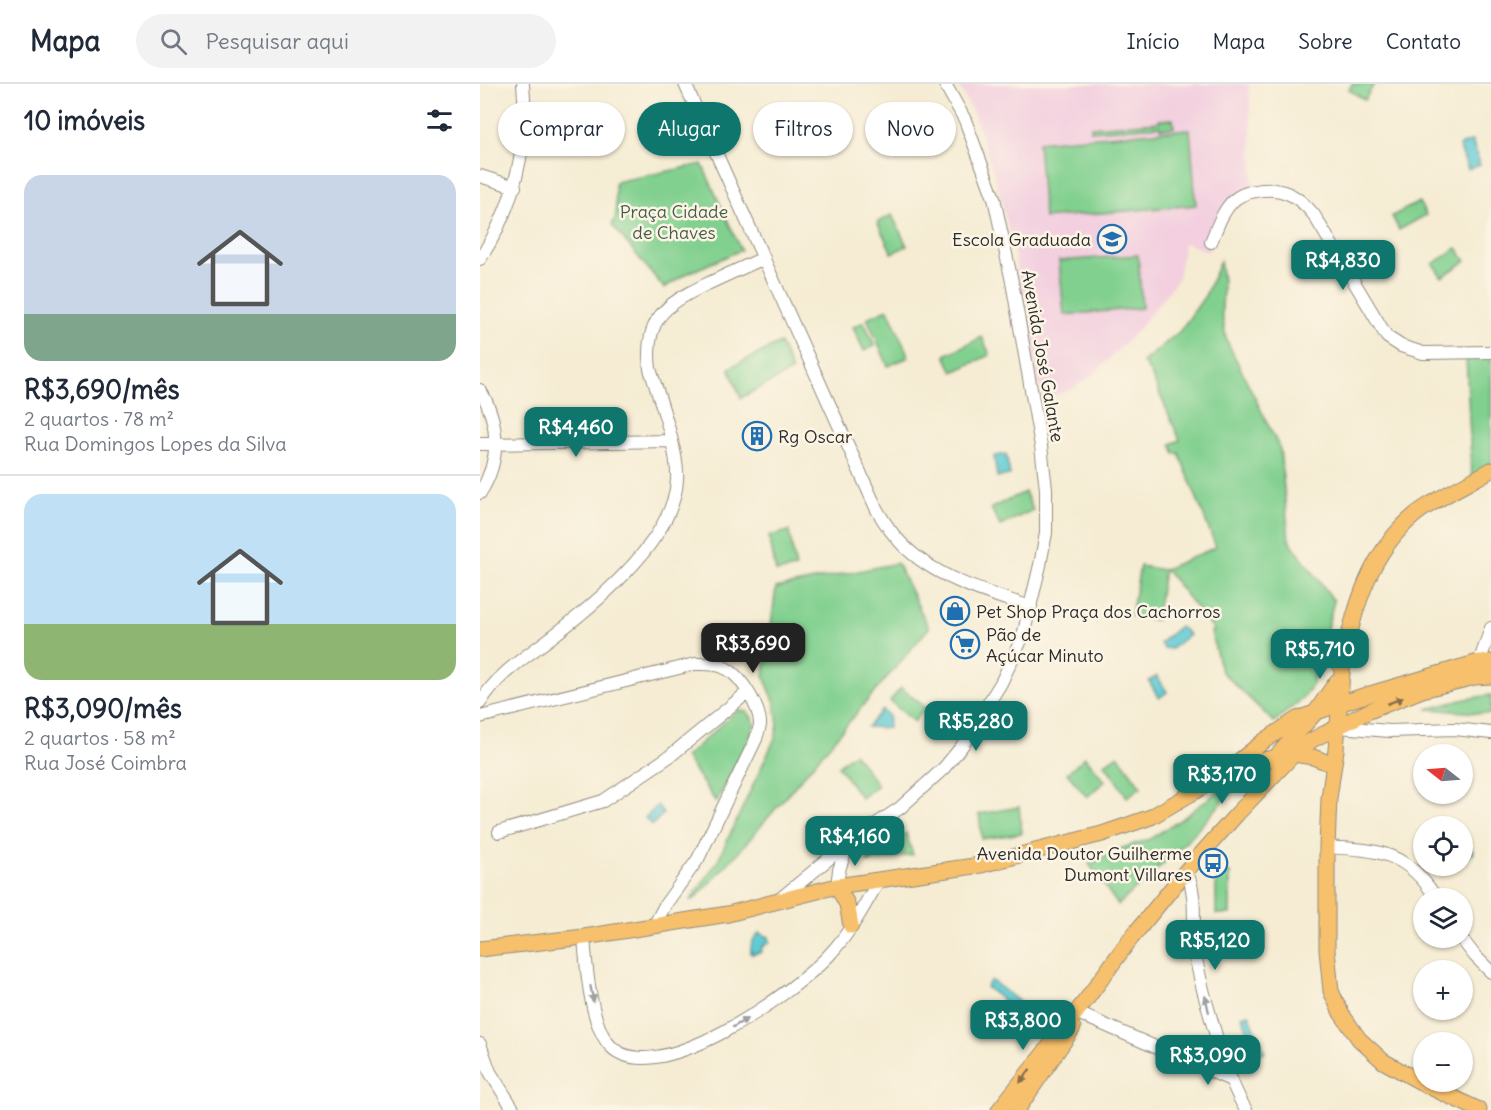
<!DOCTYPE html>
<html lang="pt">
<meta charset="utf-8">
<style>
:root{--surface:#fff;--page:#f2f2f3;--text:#1f2937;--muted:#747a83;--line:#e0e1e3;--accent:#0f766e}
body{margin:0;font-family:Delius,sans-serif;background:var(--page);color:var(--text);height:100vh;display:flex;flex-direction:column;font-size:22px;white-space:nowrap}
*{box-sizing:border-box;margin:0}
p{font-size:20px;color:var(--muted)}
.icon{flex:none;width:33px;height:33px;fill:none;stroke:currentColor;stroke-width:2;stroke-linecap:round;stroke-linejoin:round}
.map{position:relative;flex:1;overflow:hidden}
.side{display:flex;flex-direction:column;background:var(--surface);width:480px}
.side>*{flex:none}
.top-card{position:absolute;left:18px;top:18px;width:570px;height:54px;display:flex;gap:12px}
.needle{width:39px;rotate:287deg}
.tools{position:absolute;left:933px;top:660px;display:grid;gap:12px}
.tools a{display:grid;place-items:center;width:60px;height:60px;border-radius:50%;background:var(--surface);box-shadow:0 2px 4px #0004;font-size:30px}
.price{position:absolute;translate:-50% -51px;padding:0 14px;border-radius:12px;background:var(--accent);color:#fff;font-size:20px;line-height:39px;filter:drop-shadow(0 2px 3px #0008)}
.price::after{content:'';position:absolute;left:50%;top:36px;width:18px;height:14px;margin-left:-9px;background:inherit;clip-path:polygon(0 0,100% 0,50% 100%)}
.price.active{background:#222;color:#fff}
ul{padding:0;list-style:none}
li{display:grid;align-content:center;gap:12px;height:318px;padding:0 24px}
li+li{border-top:2px solid var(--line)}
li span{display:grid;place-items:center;height:186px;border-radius:18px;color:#555}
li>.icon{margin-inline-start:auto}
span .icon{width:108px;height:108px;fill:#fffc;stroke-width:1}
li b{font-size:26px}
h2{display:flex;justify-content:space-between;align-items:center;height:72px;padding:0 24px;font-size:26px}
.chip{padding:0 21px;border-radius:27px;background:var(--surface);box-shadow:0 2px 4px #0004;font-size:21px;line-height:54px}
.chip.active{background:var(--accent);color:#fff}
header{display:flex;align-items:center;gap:36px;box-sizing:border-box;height:84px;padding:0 30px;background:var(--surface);border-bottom:2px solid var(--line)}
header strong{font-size:28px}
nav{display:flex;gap:33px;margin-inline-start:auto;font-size:21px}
.search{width:420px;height:54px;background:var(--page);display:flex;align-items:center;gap:15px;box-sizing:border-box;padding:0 21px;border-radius:33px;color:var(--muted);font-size:22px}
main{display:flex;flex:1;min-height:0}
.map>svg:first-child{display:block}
.built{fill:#f3cfdf}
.green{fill:#81d08f;stroke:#567e5d;stroke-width:1.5}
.water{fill:#5dcad3;stroke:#447a7f;stroke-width:1.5}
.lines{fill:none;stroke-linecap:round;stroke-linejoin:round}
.minor-casing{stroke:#908c7f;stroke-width:14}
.major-casing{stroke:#908c7f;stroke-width:17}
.minor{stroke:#fff;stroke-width:12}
.major{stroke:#f7c06c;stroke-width:15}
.oneway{fill:#876e48}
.oneway2{fill:#a0a0a0}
.labels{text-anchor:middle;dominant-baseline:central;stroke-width:5;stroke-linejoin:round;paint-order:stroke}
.park-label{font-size:18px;fill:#455d49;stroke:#fcf5e5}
.poi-label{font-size:18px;fill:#2b2b2b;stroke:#fcf5e5;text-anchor:start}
.street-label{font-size:18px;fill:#2b2b2b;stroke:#fcf5e5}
</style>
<header>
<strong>Mapa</strong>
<div class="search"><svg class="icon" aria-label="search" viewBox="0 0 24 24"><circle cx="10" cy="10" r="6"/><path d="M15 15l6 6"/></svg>Pesquisar aqui</div>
<nav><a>Início</a><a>Mapa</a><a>Sobre</a><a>Contato</a></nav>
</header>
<main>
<section class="side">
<h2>10 imóveis<svg class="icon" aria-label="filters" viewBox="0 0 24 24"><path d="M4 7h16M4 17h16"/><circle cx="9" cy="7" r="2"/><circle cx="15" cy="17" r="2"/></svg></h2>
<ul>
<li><span style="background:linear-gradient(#c9d6e8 75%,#7fa58c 0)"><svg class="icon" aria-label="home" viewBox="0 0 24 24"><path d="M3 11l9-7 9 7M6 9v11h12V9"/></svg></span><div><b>R$3,690/mês</b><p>2 quartos · 78 m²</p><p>Rua Domingos Lopes da Silva</p></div></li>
<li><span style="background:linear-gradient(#bfe0f5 70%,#8fb573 0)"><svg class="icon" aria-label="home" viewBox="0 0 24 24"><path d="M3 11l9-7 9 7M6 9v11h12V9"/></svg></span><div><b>R$3,090/mês</b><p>2 quartos · 58 m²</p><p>Rua José Coimbra</p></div></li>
</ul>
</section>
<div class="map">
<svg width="1011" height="1026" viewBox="0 0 1011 1026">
<rect width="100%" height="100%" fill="#fcf5e5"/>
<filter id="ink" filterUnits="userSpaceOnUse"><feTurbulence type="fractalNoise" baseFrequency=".0167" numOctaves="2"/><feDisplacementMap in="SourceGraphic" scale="12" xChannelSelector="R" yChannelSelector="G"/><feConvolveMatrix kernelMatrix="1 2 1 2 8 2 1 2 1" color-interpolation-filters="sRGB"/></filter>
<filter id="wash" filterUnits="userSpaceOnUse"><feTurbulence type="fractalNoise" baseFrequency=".008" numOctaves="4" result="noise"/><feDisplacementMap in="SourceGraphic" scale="24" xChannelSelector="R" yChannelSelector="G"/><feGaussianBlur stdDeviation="1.35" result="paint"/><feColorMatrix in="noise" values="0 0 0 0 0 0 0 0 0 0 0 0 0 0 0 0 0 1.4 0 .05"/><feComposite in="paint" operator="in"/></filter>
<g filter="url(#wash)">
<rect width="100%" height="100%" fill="#f5ecd3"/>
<!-- built -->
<path class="built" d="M478,0H769L773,87L772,107L749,122L728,168L704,158L698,195L658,246L615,289L591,306L562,315L531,153L510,77L494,31Z"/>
<!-- green -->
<path class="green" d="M872,0H894L885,16L869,6Z
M693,35L694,43L680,45V42L611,47V43L679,38V36Z
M710,45L716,121L564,134L558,58Z
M222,80L261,166L206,190L184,204L132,141L136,132L135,98Z
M939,118L946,131L919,146L912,132Z
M412,131L427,162L412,169L397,138Z
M977,164L986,177L962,193L953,180Z
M658,171L662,224L584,231L579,177Z
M740,177L743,197L742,229L746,255L800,365L809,456L854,517L832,602L822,615L794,638L741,587L731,548L734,546L685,485L736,463L699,369L695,370L691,360L700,356L670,288L663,278L700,247L725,212Z
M408,225L429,273L408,282L387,234Z
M384,238L395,262L384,267L373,243Z
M502,253L510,271L473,288L465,271Z
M300,259L312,287L261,314L249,284Z
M1011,271V383L992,395L986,272Z
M545,408L553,426L520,442L511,424Z
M309,447L316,484L296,488L289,452Z
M417,479L449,544L258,769L214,815L211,816L237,778L295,654L298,641L295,619L284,593L296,504Z
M660,482L684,486L676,536L651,532Z
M421,604L445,623L434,638L410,617Z
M1011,611V630L947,625L986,615Z
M258,626L268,628L275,639L268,658L236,718L205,673Z
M374,669L398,701L381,714L358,682Z
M638,671L661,703L647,713L625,680Z
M605,673L625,697L607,713L587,689Z
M753,696L757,702L707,757L638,821L609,780L640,765L670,755L703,734Z
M539,723L542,749L502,755L499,730Z
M426,749L433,771L386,778L422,752Z
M736,788L750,789V830H736Z"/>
<!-- water -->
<path class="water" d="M992,57L1000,81L988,85L979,62Z
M526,370L530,391L517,393L514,372Z
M700,542L709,551L691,565L684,564L680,559Z
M677,592L687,608L679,614L669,597Z
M402,626L409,632L408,644L387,643Z
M178,721L183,730L172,741L165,734Z
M983,752L994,769L983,774L982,773Z
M279,849L289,853L290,858L282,863L281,868L271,870C270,862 272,855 279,849Z
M511,896L546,923L541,930L506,903Z
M769,930L785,968L777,971L762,932Z"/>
</g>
<g filter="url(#ink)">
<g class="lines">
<!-- minor casing -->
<g class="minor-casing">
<path id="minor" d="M205,0L397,426C404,438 412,450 422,460C455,494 507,509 551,523
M0,92L35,103
M731,158C737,143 743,126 754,116C760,111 768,108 776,107C801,102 818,111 834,131L907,253L921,262L943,269L1011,268
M0,175C34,123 49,62 43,0
M0,306C20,339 21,376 0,409
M0,360L191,357
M997,585L1011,544
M0,619C18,589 46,573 73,552C118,518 194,455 197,396C199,368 179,313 170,285C164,236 184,221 225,201C244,192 264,183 284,174
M0,633L215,580C226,580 237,579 247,585C261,592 281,625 280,641C279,646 277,651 276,655L218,775L185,821L174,842
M858,643L910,647L975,645L1011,649
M19,748L123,717L190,672L268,608
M847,763C898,766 927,767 956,814
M706,787C719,813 711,842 715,869C720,899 729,929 738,958C746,981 753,1005 766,1026
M357,802L359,786L368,759
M300,815L369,758L420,724L464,684L482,662L521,599L543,552L560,481L566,449V405L561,362L532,198L514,114L485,36L465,0
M104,853C106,881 110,936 127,958C169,1015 320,904 351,869C371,847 385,821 399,796
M981,854L995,872L1011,888
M600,923L602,931L751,996
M0,960L10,988L34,1026
M718,981C730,977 736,969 738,957"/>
</g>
<!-- major casing -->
<g class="major-casing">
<path id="major" d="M863,576L856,666L849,714L847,763V866L851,907L861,929L879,955L903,977L946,1001L999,1026
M861,584C875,526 887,470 936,430C955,415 989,399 1011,386
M794,675L835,629L857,597
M754,681L784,657L817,635L880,613L999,578H1011
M357,802L367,820L371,842
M0,865L104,853L248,830L357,802L501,781L622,750L671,733L743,691L769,679L814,670L833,673L846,678
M519,1026L606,916L648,858L706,787L757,730L814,670L832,656L889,627L942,606L995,593L1011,592
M537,1026L593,944"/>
</g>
<!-- minor -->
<use href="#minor" class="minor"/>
<!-- major -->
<use href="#major" class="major"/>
</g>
<!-- one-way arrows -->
<defs><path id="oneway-solid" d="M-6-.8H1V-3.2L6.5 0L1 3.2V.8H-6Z" transform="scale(1.5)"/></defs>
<g class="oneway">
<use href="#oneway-solid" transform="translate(915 617) rotate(-21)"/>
<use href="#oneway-solid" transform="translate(545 992) rotate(127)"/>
</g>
<g class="oneway2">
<use href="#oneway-solid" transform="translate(112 910) rotate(79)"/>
<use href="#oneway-solid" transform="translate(727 920) rotate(-103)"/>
<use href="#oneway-solid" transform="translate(260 939) rotate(-30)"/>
</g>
</g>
<!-- icons -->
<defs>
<g id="school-ring" transform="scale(1.5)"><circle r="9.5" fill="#fcf5e5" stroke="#1f6fb2" stroke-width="1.5"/><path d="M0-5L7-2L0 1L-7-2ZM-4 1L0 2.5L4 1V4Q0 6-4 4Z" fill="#1f6fb2"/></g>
<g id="building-ring" transform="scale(1.5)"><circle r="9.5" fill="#fcf5e5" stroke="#1f6fb2" stroke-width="1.5"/><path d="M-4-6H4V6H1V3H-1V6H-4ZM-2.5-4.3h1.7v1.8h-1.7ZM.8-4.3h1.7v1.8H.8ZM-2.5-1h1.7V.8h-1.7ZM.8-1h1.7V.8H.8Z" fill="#1f6fb2"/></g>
<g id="shop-ring" transform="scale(1.5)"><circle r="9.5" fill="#fcf5e5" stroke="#1f6fb2" stroke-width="1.5"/><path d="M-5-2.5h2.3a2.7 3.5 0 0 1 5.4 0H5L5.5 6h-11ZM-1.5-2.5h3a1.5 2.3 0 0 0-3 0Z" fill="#1f6fb2"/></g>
<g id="supermarket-ring" transform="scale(1.5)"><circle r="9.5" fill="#fcf5e5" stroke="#1f6fb2" stroke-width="1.5"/><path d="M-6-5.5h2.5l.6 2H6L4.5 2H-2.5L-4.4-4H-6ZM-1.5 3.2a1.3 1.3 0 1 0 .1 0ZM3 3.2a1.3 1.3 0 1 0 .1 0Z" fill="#1f6fb2"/></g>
<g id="bus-ring" transform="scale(1.5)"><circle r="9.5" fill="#fcf5e5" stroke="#1f6fb2" stroke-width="1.5"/><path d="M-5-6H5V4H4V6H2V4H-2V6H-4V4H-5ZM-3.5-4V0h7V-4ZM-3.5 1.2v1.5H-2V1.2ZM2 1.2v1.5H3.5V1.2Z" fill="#1f6fb2"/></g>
</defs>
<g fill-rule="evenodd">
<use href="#school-ring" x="632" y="155"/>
<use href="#building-ring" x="277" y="352"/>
<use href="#shop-ring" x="475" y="527"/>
<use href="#supermarket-ring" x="485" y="560"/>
<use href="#bus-ring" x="733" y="779"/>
</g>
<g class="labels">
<!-- park labels -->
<g class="park-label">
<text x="194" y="127">Praça Cidade<tspan x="194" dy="21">de Chaves</tspan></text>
</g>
<!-- poi labels -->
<g class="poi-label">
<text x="611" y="155" text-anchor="end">Escola Graduada</text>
<text x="298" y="352">Rg Oscar</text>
<text x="496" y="527">Pet Shop Praça dos Cachorros</text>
<text x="506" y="550">Pão de<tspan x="506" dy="21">Açúcar Minuto</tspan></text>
<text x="712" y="769" text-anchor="end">Avenida Doutor Guilherme<tspan x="712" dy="21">Dumont Villares</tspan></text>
</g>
<!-- street labels -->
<g class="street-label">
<text transform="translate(563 272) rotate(80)">Avenida José Galante</text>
</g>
</g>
</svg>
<div class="tools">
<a><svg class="needle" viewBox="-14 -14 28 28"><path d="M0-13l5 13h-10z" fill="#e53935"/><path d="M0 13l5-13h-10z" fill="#747a83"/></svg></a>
<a><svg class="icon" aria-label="locate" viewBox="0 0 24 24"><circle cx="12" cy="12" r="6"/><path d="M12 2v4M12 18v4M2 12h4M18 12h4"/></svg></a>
<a><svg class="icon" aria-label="layers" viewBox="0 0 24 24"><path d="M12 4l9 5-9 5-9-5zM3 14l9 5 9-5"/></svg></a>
<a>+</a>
<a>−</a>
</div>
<b class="price" style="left:863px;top:207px">R$4,830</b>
<b class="price" style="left:96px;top:374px">R$4,460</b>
<b class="price active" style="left:273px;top:590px">R$3,690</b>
<b class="price" style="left:840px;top:596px">R$5,710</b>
<b class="price" style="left:496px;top:668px">R$5,280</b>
<b class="price" style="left:742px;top:721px">R$3,170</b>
<b class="price" style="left:375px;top:783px">R$4,160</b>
<b class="price" style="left:735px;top:887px">R$5,120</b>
<b class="price" style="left:543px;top:967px">R$3,800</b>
<b class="price" style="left:728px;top:1002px">R$3,090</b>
<div class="top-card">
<a class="chip">Comprar</a>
<a class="chip active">Alugar</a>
<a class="chip">Filtros</a>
<a class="chip">Novo</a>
</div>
</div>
</main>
